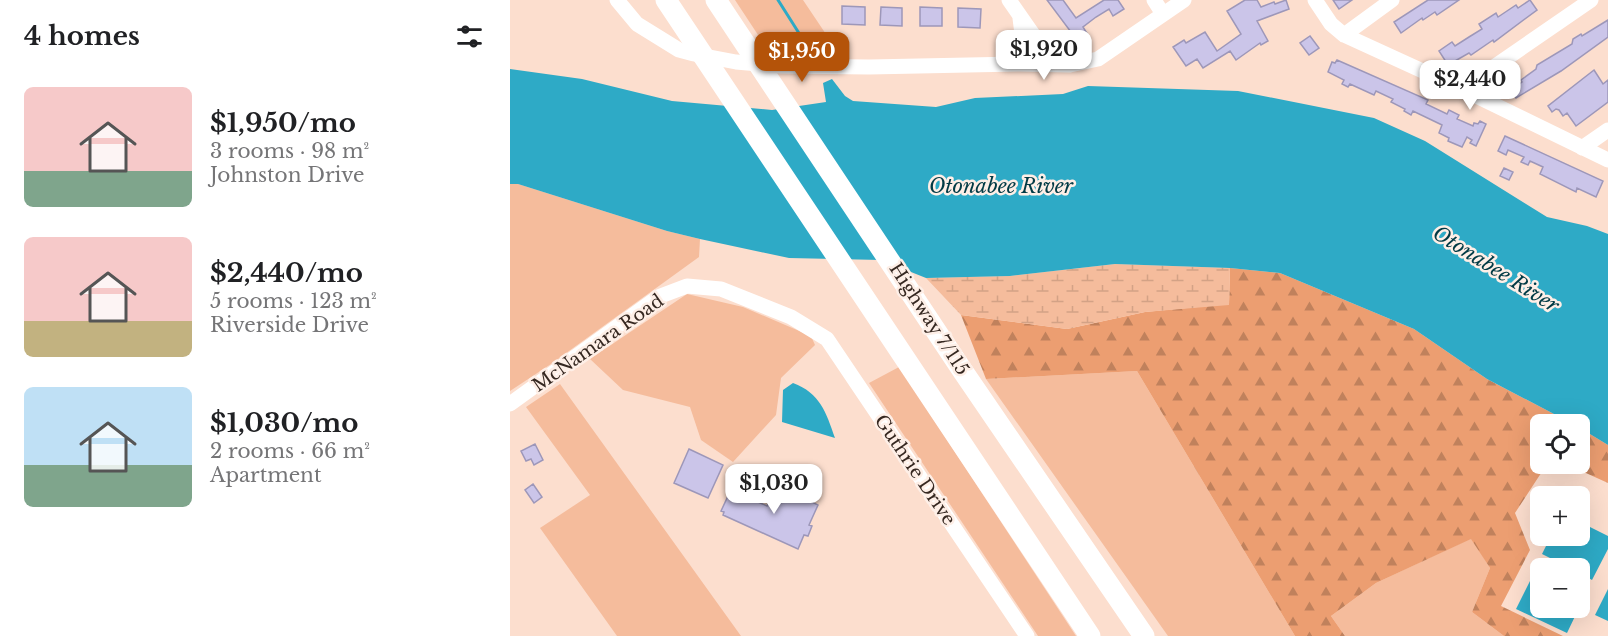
<!DOCTYPE html>
<meta charset="utf-8">
<style>
:root{--surface:#fff;--page:#f6f6f6;--text:#202124;--muted:#757577;--accent:#b45309}
body{margin:0;font-family:"Libre Baskerville",serif;background:var(--page);color:var(--text);height:100vh;display:flex;flex-direction:column;font-size:22px;white-space:nowrap}
*{box-sizing:border-box;margin:0}
p{font-size:20px;color:var(--muted)}
.icon{flex:none;width:33px;height:33px;fill:none;stroke:currentColor;stroke-width:2;stroke-linecap:round;stroke-linejoin:round}
.map{position:relative;flex:1;overflow:hidden}
.sheet{display:flex;flex-direction:column;background:var(--surface);width:510px}
.sheet>*{flex:none}
.controls{position:absolute;left:1020px;top:414px;display:grid;gap:12px}
.controls a{display:grid;place-items:center;width:60px;height:60px;border-radius:9px;background:var(--surface);box-shadow:0 6px 24px #0002;font-size:30px}
.price{position:absolute;translate:-50% -51px;padding:0 14px;border-radius:12px;background:#fff;color:#222;font-size:20px;line-height:39px;filter:drop-shadow(0 2px 3px #0008)}
.price::after{content:'';position:absolute;left:50%;top:36px;width:18px;height:14px;margin-left:-9px;background:inherit;clip-path:polygon(0 0,100% 0,50% 100%)}
.price.on{background:var(--accent);color:#fff}
ul{padding:0;list-style:none}
li{display:flex;align-items:center;gap:18px;height:150px;padding:0 24px}
li span{display:grid;place-items:center;flex:none;width:168px;height:120px;border-radius:9px;color:#555}
li>.icon{margin-inline-start:auto}
span .icon{width:72px;height:72px;fill:#fffc;stroke-width:1}
li b{font-size:26px}
h2{display:flex;justify-content:space-between;align-items:center;height:72px;padding:0 24px;font-size:26px}
main{display:flex;flex:1;min-height:0}
.map>svg:first-child{display:block}
.green{fill:#f5bc9c}
.forest{fill:url(#forest-firs)}
.wetland{fill:url(#wetland-marsh)}
.water{fill:#2eaac6}
.lines{fill:none;stroke-linecap:round;stroke-linejoin:round}
.stream{stroke:#2eaac6;stroke-width:3}
.building{fill:#cbc5e9;stroke:#9d97b9;stroke-width:1.5}
.minor{stroke:#fff;stroke-width:15}
.highway{stroke:#fff;stroke-width:21}
.labels{text-anchor:middle;dominant-baseline:central;stroke-width:5;stroke-linejoin:round;paint-order:stroke}
.street-label{font-size:18px;fill:#362821;stroke:#feefe7}
.water-label{font-size:20px;font-style:italic;fill:#013a45;stroke:#feefe7}
</style>
<main>
<section class="sheet">
<h2>4 homes<svg class="icon" aria-label="filters" viewBox="0 0 24 24"><path d="M4 7h16M4 17h16"/><circle cx="9" cy="7" r="2"/><circle cx="15" cy="17" r="2"/></svg></h2>
<ul>
<li><span style="background:linear-gradient(#f6c9c9 70%,#7fa58c 0)"><svg class="icon" aria-label="home" viewBox="0 0 24 24"><path d="M3 11l9-7 9 7M6 9v11h12V9"/></svg></span><div><b>$1,950/mo</b><p>3 rooms · 98 m²</p><p>Johnston Drive</p></div></li>
<li><span style="background:linear-gradient(#f6c9c9 70%,#c2b280 0)"><svg class="icon" aria-label="home" viewBox="0 0 24 24"><path d="M3 11l9-7 9 7M6 9v11h12V9"/></svg></span><div><b>$2,440/mo</b><p>5 rooms · 123 m²</p><p>Riverside Drive</p></div></li>
<li><span style="background:linear-gradient(#bfe0f5 65%,#7fa58c 0)"><svg class="icon" aria-label="home" viewBox="0 0 24 24"><path d="M3 11l9-7 9 7M6 9v11h12V9"/></svg></span><div><b>$1,030/mo</b><p>2 rooms · 66 m²</p><p>Apartment</p></div></li>
</ul>
</section>
<div class="map">
<svg width="1098" height="636" viewBox="0 0 1098 636">
<defs>
<pattern id="forest-firs" width="22" height="20" patternUnits="userSpaceOnUse" patternTransform="scale(1.5)"><rect width="22" height="20" fill="#ec9e71"/><path d="M5 1l3.5 6h-7zM16 11l3.5 6h-7z" fill="#c0815c"/></pattern>
<pattern id="wetland-marsh" width="20" height="14" patternUnits="userSpaceOnUse" patternTransform="scale(1.5)"><rect width="20" height="14" fill="#f5bc9c"/><path d="M1 5h8M5 5V1M11 12h8M15 12V8" fill="none" stroke="#d3a286"/></pattern>
</defs>
<rect width="100%" height="100%" fill="#fcdece"/>
<!-- green -->
<path class="green" d="M225,0H293L332,58L260,53Z
M0,184H8L157,231L190,239L189,257L41,364L0,391Z
M177,294L233,307L301,336L305,345L271,378L266,415L223,462L191,440L180,407L113,390L80,359Z
M389,367L566,636H528L359,383Z
M627,371L785,636H658L476,379Z
M50,384L231,636H107L30,528L80,495L16,407Z
M962,538L980,568L962,612L994,636H835L821,616L866,583Z"/>
<!-- forest -->
<path class="forest" d="M720,268L770,273L904,329L977,379L1063,424H1030V464H1037L1005,513L1020,550L991,606L1053,636H994L962,612L980,568L961,539L866,583L821,616L835,636H785L627,371L476,379L451,315L557,329L635,312L719,304Z
M1070,428L1098,445V483L1056,464H1070Z"/>
<!-- wetland -->
<path class="wetland" d="M605,264L720,268L719,305L635,312L557,329L451,315L416,278L500,276Z"/>
<!-- water -->
<path class="water" d="M0,69L72,79L162,101L262,110L316,102L313,83L322,79L335,96L343,101L426,107L465,98L553,94L578,86L728,91L864,118L915,141L1037,217L1077,226L1098,234V445L1070,428V424H1063L977,379L904,329L770,273L720,268L605,264L500,276L416,278L371,260L279,258L190,239L157,231L8,184H0Z
M283,383C310,393 316,412 325,438L272,422L273,390Z
M1070,522L1098,536V549L1082,580L1070,573V568H1060L1032,554L1041,536H1070Z
M1028,565L1035,568H1030V608H1069L1057,633L1006,609Z
M1098,589V621L1085,615Z"/>
<g class="lines">
<!-- stream -->
<path class="stream" d="M268,0L299,49"/>
</g>
<!-- building -->
<path class="building" d="M537,0H553L566,18L594,0H608L614,9L603,16L599,9L586,17L573,27L578,35L566,43L559,33L561,32Z
M735,0H747L751,7L764,2L765,4L776,0L779,9L747,21L758,41L751,45L750,43L726,60L720,51L693,68L687,59L676,66L663,47L674,40L676,43L695,32L707,51L731,34L717,11Z
M823,0H842L829,9Z
M918,0H949L927,15L925,12L913,20L912,18L891,33L884,22Z
M1020,0L1027,10L984,42L983,40L961,55L959,53L938,65L929,51L942,42L945,46L959,37L972,29L969,24L986,13L988,17L1006,5L1008,8Z
M332,6L355,7V25L332,24Z
M371,7L392,8V26L370,25Z
M410,7L432,8V26H410Z
M448,8L471,9L470,28L448,27Z
M1098,20V37L1051,71L1006,98L1001,90L1012,82L1011,80L1026,69L1027,65L1062,44L1063,39L1071,34L1072,36Z
M800,36L809,48L799,55L790,43Z
M827,60L918,100L916,104L937,114L939,110L949,115L947,119L963,126L964,123L968,124L970,121L976,124L966,146L960,143L962,140L957,137L952,147L938,141L939,138L929,133L932,125L903,111L901,115L894,111L895,109L881,102L883,99L866,91L864,95L840,84L838,87L832,84L834,80L818,72L822,62L825,63Z
M1084,70L1093,84L1098,80V102L1066,126L1057,113L1053,116L1049,110L1046,109L1042,112L1038,106Z
M995,136L1093,181L1086,197L1067,188L1066,192L1030,174L1033,167L1020,161L1018,165L1011,162L1014,157L998,150L996,155L988,151Z
M994,168L1003,172L999,180L990,176Z
M25,444L33,460L24,465L21,459L16,461L11,451Z
M179,449L213,465L198,498L164,483Z
M23,484L32,497L24,503L15,490Z
M266,487L281,494L282,492L308,505L299,525L302,526L298,536L294,535L288,549L213,515L214,512L211,511L218,496L220,497L223,491L257,506Z"/>
<g class="lines">
<!-- minor -->
<path class="minor" d="M107,0L127,24L169,50L184,54L226,62L271,66L359,67L510,64L560,65L588,59L674,0
M499,0L536,53L555,64
M644,0L653,14
M805,0L821,24L834,35L952,89L1098,160
M510,18L512,34L510,64
M834,35L882,0
M952,89L1081,0
M1072,148L1098,130
M0,404L148,297L177,286L211,289L281,317L317,339L517,636"/>
<!-- highway -->
<path class="highway" d="M156,0L580,636
M206,0L450,367L634,636"/>
</g>
<g class="labels">
<!-- street labels -->
<g class="street-label">
<text transform="translate(419 319) rotate(57)">Highway 7/115</text>
<text transform="translate(88 343) rotate(-35)">McNamara Road</text>
<text transform="translate(405 470) rotate(56)">Guthrie Drive</text>
</g>
<!-- water labels -->
<g class="water-label">
<text x="491" y="186">Otonabee River</text>
<text transform="translate(986 269) rotate(32)">Otonabee River</text>
</g>
</g>
</svg>
<div class="controls">
<a><svg class="icon" aria-label="locate" viewBox="0 0 24 24"><circle cx="12" cy="12" r="6"/><path d="M12 2v4M12 18v4M2 12h4M18 12h4"/></svg></a>
<a>+</a>
<a>−</a>
</div>
<b class="price" style="left:534px;top:81px">$1,920</b>
<b class="price on" style="left:292px;top:83px">$1,950</b>
<b class="price" style="left:960px;top:111px">$2,440</b>
<b class="price" style="left:264px;top:515px">$1,030</b>
</div>
</main>
